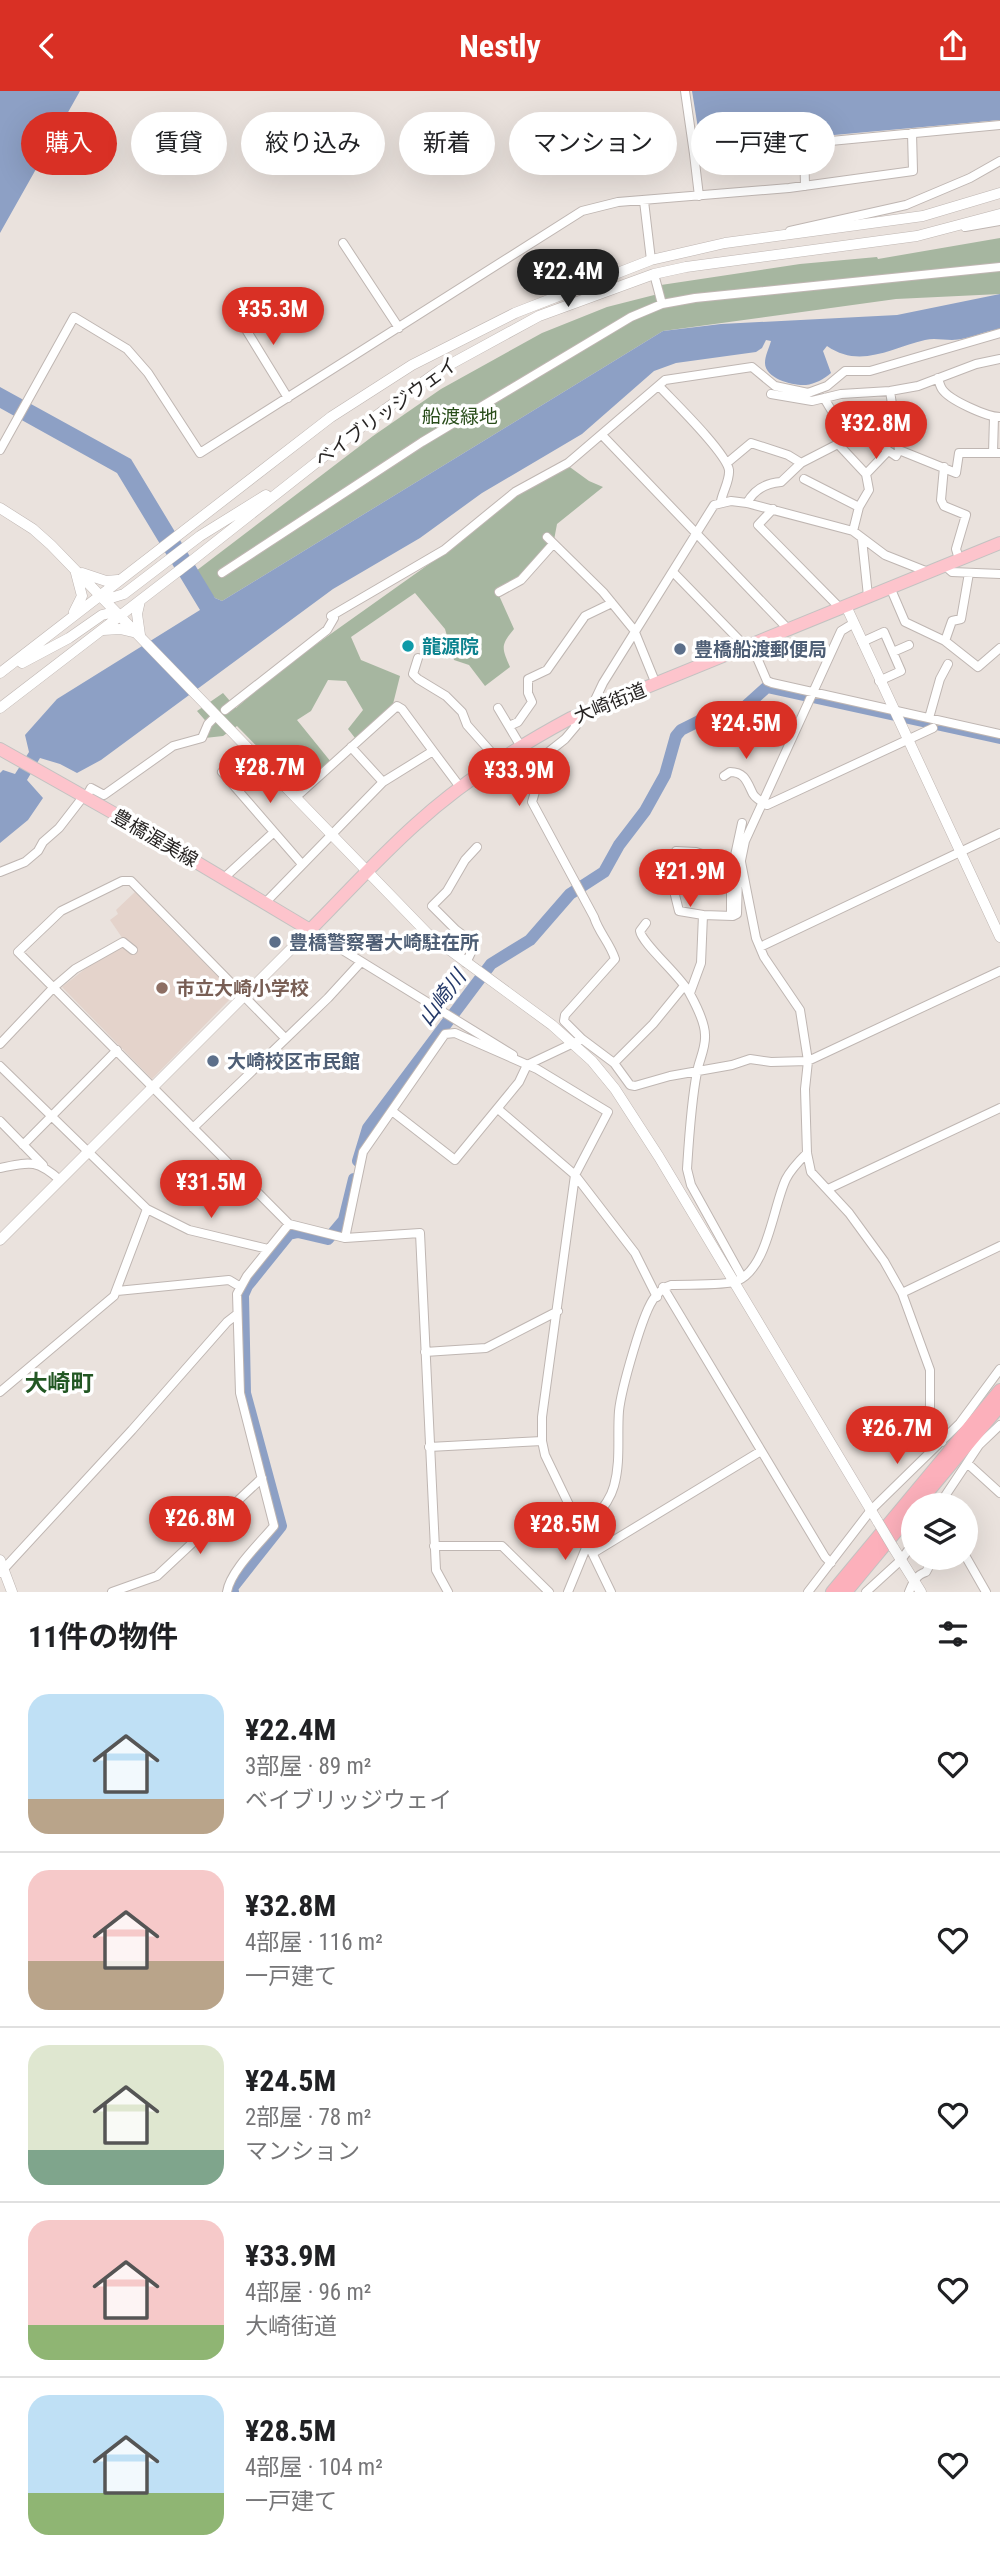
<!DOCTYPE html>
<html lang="ja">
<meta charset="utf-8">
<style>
:root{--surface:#fff;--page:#f6f6f6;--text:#202124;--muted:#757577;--line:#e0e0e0;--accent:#d93025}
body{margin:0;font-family:"Roboto Condensed","Noto Sans JP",sans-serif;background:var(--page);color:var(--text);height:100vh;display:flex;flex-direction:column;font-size:26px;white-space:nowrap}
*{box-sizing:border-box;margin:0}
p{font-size:23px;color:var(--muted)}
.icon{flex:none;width:38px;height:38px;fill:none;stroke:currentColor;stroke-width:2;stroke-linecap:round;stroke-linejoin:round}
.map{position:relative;height:1501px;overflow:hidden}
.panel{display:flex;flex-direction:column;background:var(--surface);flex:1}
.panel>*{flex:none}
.guide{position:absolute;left:21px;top:21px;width:959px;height:63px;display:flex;gap:14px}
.controls{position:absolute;left:901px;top:1402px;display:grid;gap:14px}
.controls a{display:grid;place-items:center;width:77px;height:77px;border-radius:50%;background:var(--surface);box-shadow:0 7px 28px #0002;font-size:35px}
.price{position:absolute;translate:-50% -60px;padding:0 16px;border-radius:24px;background:var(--accent);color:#fff;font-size:23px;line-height:46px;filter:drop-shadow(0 2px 4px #0008)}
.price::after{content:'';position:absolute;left:50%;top:42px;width:21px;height:16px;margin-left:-10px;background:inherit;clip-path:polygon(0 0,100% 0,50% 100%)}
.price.active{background:#222;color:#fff}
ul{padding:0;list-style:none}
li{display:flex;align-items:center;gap:21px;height:175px;padding:0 28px}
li+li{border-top:2px solid var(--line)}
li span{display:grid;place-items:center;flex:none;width:196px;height:140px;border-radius:21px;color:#555}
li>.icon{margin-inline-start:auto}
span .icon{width:84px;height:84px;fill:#fffc;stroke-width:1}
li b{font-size:30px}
h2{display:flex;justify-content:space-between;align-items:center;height:84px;padding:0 28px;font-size:30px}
.pill{padding:0 24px;border-radius:32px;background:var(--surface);box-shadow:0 7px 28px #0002;font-size:24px;line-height:63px}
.pill.active{background:var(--accent);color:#fff}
header{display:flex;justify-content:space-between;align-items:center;height:91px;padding:0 28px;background:var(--accent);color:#fff;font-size:32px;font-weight:700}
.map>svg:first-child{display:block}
.built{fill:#e4d3cb}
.green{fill:#a6b6a0}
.water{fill:#8da0c5}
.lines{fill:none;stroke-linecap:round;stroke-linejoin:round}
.river{stroke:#8da0c5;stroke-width:12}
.minor-casing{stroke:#bfb6b2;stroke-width:10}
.tertiary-casing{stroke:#bfb6b2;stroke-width:11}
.primary-casing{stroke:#c3c2c1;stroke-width:14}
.trunk-casing{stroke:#c3c2c1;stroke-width:14}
.minor{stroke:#fff;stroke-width:8}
.tertiary{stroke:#fff;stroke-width:10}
.primary{stroke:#fdc4cc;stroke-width:12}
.trunk{stroke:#fcb0bb;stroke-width:12}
.tertiary-bridge-casing{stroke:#bfb6b2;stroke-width:11;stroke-linecap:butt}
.tertiary-bridge{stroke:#fff;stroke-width:10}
.culture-dot{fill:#0f9aa8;stroke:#fff;stroke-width:2.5}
.service-dot{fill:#5c6f8a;stroke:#fff;stroke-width:2.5}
.education-dot{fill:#8d6e63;stroke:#fff;stroke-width:2.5}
.labels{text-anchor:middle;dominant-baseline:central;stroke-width:7;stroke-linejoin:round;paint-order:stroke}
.street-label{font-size:19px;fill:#272423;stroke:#fff}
.park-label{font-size:19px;fill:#294d1a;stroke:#fff}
.culture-label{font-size:19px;font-weight:bold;fill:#0d838f;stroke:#fff;text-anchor:start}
.service-label{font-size:19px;font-weight:bold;fill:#4e5e75;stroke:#fff;text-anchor:start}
.education-label{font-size:19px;font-weight:bold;fill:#785e54;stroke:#fff;text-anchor:start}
.water-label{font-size:21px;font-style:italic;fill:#233868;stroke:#fff}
.quarter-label{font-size:23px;font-weight:bold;fill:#225723;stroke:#fff}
</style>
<header><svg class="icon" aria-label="back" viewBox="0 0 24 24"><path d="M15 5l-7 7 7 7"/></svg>Nestly<svg class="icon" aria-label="share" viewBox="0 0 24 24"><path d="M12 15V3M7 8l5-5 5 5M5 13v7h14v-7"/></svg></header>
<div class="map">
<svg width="1000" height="1501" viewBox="0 0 1000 1501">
<rect width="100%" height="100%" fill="#eae2dd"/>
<!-- built -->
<path class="built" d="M135,801L235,903L152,988L62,896L123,848L110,829L118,823L116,819Z"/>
<!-- green -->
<path class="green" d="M1000,147V203L896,208L663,240L222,510L215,507L192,483L373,345L441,298L542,242L607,216L662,202L661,194L800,173L877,166L878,168Z
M567,374L589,390L603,396L557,433L554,449L522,486L497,500L514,538C500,555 502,557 510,576L485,595L469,574L454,569L445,538L415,502L351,546L361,569L400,585L393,613L355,647L348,638L363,619L346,590L328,589L311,620L297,629L331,671L307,692L284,683L237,635L223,645L205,647L210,635L197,620L223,602L236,617L280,579L446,461L516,403Z"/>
<!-- water -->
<path class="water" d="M0,0H80L0,142Z
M692,0H1000V29L701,56Z
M1000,203V238C984,240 968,249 952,249C943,249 934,247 925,249C891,257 860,278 827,255L823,260L831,282C824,288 815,293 806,294C794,295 765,288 765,272C765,265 769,257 771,250L766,249L762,257L756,261L676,272L654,280L582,343L482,402L420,447L333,498L101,669L77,682L60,673L40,667L27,689L43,707L28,729L0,752V682L3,679L15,683L29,661L25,644L57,608L200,519L117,382L0,317V296L131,368L215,507L222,510L663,240L721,233L897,224Z"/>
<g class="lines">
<!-- river -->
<path class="river" d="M358,1070L368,1037L491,873L530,849L570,803L604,781L619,754L645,720L665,684L676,645L681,639L703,628L737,623L767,596L1000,647
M233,1501L232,1497L281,1435L245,1302L243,1204L247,1195L289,1143L298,1141L328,1148L344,1129L354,1088"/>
<!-- minor casing -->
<g class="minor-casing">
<path id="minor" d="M685,0L694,63L1000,34
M804,52L805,95
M694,63L699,105
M644,110L651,169
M965,136L1000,130
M790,140L906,114L970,87L1000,70
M343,152L399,237
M654,183L662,213
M234,219L288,307
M938,287C939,291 940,295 942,298C949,309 987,326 1000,326
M659,295C673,310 726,361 729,379C730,389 723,400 721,410
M890,300L899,359
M771,303L812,310L841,303L890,300L918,295L976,273L1000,268
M824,307L839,332L838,353L866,383L869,399L859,416L853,440
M839,332L849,333L896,365L899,359
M602,344L788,538
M0,359L74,226L127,258L148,282L200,362L582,120L618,111L789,97L913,80L912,42
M899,359L956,382L959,362H1000
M993,362L994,326
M727,372L751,352L788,364L801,372
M944,376L941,409L944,415L966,424L956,458L959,468
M866,383L888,360
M804,388L859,416
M747,412C754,399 766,392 781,391L801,372L838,353
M773,418L758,434L840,517
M547,446L603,501L634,539L656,593
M862,448L868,505
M944,474L952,481L1000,483
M673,481L746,556
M222,482L422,351L631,226L662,213L695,207L1000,176
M890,496L905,531L945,550L978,576L1000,557
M499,501L521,489L553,453
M945,550L952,530L961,528L969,482
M862,551L884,541L901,580L879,590
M751,553L767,590L772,592L1000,643
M893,561L909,554
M418,567L413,583L418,588L446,605L462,621L467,634L498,669
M498,617L520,654
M593,618L594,611L603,592L714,414L731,410L747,412L853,440L885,464L928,481
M225,619L327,539L334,527L331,525L444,459L515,401L568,372L665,289L752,276L775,295L808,302L827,295L845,280H870L1000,242
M571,627L576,635L565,648L546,663L532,711L594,826C599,842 610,852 615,868L565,924L564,930L582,948
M929,627L940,588L948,573
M509,635L518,631L532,611L528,602V588L547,579L585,525L612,512
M246,656L222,681L301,772
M351,656L383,691
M724,685L730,681C745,681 747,691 753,703C756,708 762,711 767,714L933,637
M296,706L397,615L402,618L433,660
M85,708L91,697L104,704L173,655L202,647L208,633L213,628
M741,771L756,847L764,866L800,919L808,970L805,998L807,1062L811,1081L849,1122L884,1170L902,1202L930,1279V1337L942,1351
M0,781L25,771L38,760L43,751L59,737L83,706
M224,787L274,741
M265,812L383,691L433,660L460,696
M703,824L679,820L675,804L676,760L696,761L733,773
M731,825V783L742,732
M646,832L640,840C642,853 682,886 690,903C696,914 705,932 705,944C706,957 699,969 697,981C691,1012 689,1047 687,1078L691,1094L742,1186
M310,839L513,964
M760,856L1000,742
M466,872L475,853L456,839L432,815L447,800L465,769L477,756
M690,902L701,872L703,824L733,825L737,823L738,784L745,750L841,540L854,532
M285,947L131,790H122L61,820L18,861L289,1133L345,1147L420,1142L436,1479L448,1501
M0,953L54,896L75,878L123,851L133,859
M614,972L653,933L684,895
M0,975L147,1118L189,1139L268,1158
M498,1018L575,1084L635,1162L657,1206
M392,1020L455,1069L519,991L527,974L582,948L614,972L630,994L635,995L670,985L732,974L750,968L771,971L808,970L1000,880
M0,1030L43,1074
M193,1037L328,907L361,871
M23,1054L117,959
M0,1077C30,1071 36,1068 60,1089
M828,1098L1000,1017
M345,1147L363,1061L445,943L455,942L537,978L608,1021L575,1084L542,1326V1350L545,1364L611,1501
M663,1196L825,1466L831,1472
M117,1200L229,1189L239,1195
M902,1202L1000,1155
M425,1261L486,1257L558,1220
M0,1301L114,1205L147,1118
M429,1356L542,1350
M967,1372L1000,1402
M939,1414L979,1354L1000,1334
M434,1455H502L549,1501
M593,1462L761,1360
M966,1466L986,1501
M0,1482L132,1339L227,1231L236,1224
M112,1501L157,1485L262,1387
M227,1501C230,1480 260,1452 274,1435L240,1302L237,1203L247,1185L289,1133
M568,1501L588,1452V1436C597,1422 609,1413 614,1395C621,1370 617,1345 619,1320C621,1300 643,1219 655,1206C659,1201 664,1196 671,1194C687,1193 724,1195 737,1190C768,1177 773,1115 786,1088C791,1078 799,1070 807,1062
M808,1501L871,1419L960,1332L1000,1278
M866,1501L901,1469L914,1451
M909,1501C913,1491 916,1484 926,1481L934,1466"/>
</g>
<!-- tertiary casing -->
<g class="tertiary-casing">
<path id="tertiary" d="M0,417L33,438L51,454L428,843L552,934L592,970L615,998L659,1066L878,1431
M82,482L106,490L118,489
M99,504L111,507L124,503L200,445L266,404
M140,510L137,523L140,544
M846,515L1000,846
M74,521L82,505L76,482
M103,539L120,538L137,542
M22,572L69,547L102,524L110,522L119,524
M0,582L331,326L412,274L515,222L651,169L725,152L923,125L1000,102
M0,617L194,468L369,330L440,279L539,225L654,183L686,176L917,145L1000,123
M0,1149L310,839
M893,1456L921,1501
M0,1469L12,1501"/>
</g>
<!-- primary casing -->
<g class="primary-casing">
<path id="primary" d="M0,658L124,728L310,839C345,804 379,766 416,733C463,690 515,657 571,627L1000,452"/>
</g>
<!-- trunk casing -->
<g class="trunk-casing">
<path id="trunk" d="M917,1414L1000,1315
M832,1501L1000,1299
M846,1501L914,1419"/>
</g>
<!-- minor -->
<use href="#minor" class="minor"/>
<!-- tertiary -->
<use href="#tertiary" class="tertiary"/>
<!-- primary -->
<use href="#primary" class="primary"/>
<!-- trunk -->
<use href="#trunk" class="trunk"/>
<!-- tertiary-bridge casing -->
<g class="tertiary-bridge-casing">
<path id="tertiary-bridge" d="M878,1431L893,1456"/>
</g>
<!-- tertiary-bridge -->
<use href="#tertiary-bridge" class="tertiary-bridge"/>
</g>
<!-- markers -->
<circle class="culture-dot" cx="408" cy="555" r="7"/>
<g class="service-dot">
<circle cx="680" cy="558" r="7"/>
<circle cx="275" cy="851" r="7"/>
<circle cx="213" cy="970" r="7"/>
</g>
<circle class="education-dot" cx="162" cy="897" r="7"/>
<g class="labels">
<!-- street labels -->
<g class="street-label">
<text transform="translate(386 321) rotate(-36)">ベイブリッジウェイ</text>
<text transform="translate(610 612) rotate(-22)">大崎街道</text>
<text transform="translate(155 747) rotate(30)">豊橋渥美線</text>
</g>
<!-- park labels -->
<g class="park-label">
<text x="460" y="325">船渡緑地</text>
</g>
<!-- culture labels -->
<g class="culture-label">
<text x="422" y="555">龍源院</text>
</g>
<!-- service labels -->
<g class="service-label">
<text x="694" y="558">豊橋船渡郵便局</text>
<text x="289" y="851">豊橋警察署大崎駐在所</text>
<text x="227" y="970">大崎校区市民館</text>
</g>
<!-- education labels -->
<g class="education-label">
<text x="176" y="897">市立大崎小学校</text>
</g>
<!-- water labels -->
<g class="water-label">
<text transform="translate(442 907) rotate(-53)">山崎川</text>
</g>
<!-- quarter labels -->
<g class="quarter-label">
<text x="59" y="1292">大崎町</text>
</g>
</g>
</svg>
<div class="controls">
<a><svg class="icon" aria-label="layers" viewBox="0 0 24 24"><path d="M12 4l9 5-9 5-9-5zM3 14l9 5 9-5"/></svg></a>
</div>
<b class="price active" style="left:568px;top:218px">¥22.4M</b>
<b class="price" style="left:273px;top:256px">¥35.3M</b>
<b class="price" style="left:876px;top:370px">¥32.8M</b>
<b class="price" style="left:746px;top:670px">¥24.5M</b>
<b class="price" style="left:270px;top:714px">¥28.7M</b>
<b class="price" style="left:519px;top:717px">¥33.9M</b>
<b class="price" style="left:690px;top:818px">¥21.9M</b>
<b class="price" style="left:211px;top:1129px">¥31.5M</b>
<b class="price" style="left:897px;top:1375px">¥26.7M</b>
<b class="price" style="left:200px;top:1465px">¥26.8M</b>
<b class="price" style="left:565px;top:1471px">¥28.5M</b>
<div class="guide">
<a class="pill active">購入</a>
<a class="pill">賃貸</a>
<a class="pill">絞り込み</a>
<a class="pill">新着</a>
<a class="pill">マンション</a>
<a class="pill">一戸建て</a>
</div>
</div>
<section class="panel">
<h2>11件の物件<svg class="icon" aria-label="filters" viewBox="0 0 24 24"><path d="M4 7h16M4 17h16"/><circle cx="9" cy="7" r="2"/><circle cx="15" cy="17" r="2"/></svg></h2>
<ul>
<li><span style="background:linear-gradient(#bfe0f5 75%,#b9a48a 0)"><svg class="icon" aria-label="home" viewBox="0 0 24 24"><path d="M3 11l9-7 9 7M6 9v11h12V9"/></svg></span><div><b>¥22.4M</b><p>3部屋 · 89 m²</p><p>ベイブリッジウェイ</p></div><svg class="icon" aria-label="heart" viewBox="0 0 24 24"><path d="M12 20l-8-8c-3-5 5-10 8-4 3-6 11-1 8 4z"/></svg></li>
<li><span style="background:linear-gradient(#f6c9c9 65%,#b9a48a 0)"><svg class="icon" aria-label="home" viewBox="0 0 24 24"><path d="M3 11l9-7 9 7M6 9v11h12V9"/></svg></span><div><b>¥32.8M</b><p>4部屋 · 116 m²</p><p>一戸建て</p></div><svg class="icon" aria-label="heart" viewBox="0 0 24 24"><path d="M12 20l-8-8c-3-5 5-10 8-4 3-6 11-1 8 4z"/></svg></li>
<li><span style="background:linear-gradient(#dfe7d0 75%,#7fa58c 0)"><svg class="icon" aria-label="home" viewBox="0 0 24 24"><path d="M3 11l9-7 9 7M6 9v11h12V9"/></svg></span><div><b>¥24.5M</b><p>2部屋 · 78 m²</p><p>マンション</p></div><svg class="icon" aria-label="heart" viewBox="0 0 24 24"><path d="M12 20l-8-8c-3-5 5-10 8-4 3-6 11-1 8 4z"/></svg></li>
<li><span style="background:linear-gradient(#f6c9c9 75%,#8fb573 0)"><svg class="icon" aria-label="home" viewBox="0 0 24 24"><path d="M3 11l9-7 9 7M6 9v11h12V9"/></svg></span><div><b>¥33.9M</b><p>4部屋 · 96 m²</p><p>大崎街道</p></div><svg class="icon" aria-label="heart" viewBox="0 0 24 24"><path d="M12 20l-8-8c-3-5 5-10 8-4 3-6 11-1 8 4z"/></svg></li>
<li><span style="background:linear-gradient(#bfe0f5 70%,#8fb573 0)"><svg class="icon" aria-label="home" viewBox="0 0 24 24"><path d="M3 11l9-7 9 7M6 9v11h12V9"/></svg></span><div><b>¥28.5M</b><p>4部屋 · 104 m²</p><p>一戸建て</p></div><svg class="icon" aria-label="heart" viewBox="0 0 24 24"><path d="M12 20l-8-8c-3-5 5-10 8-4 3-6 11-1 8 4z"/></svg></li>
</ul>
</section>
